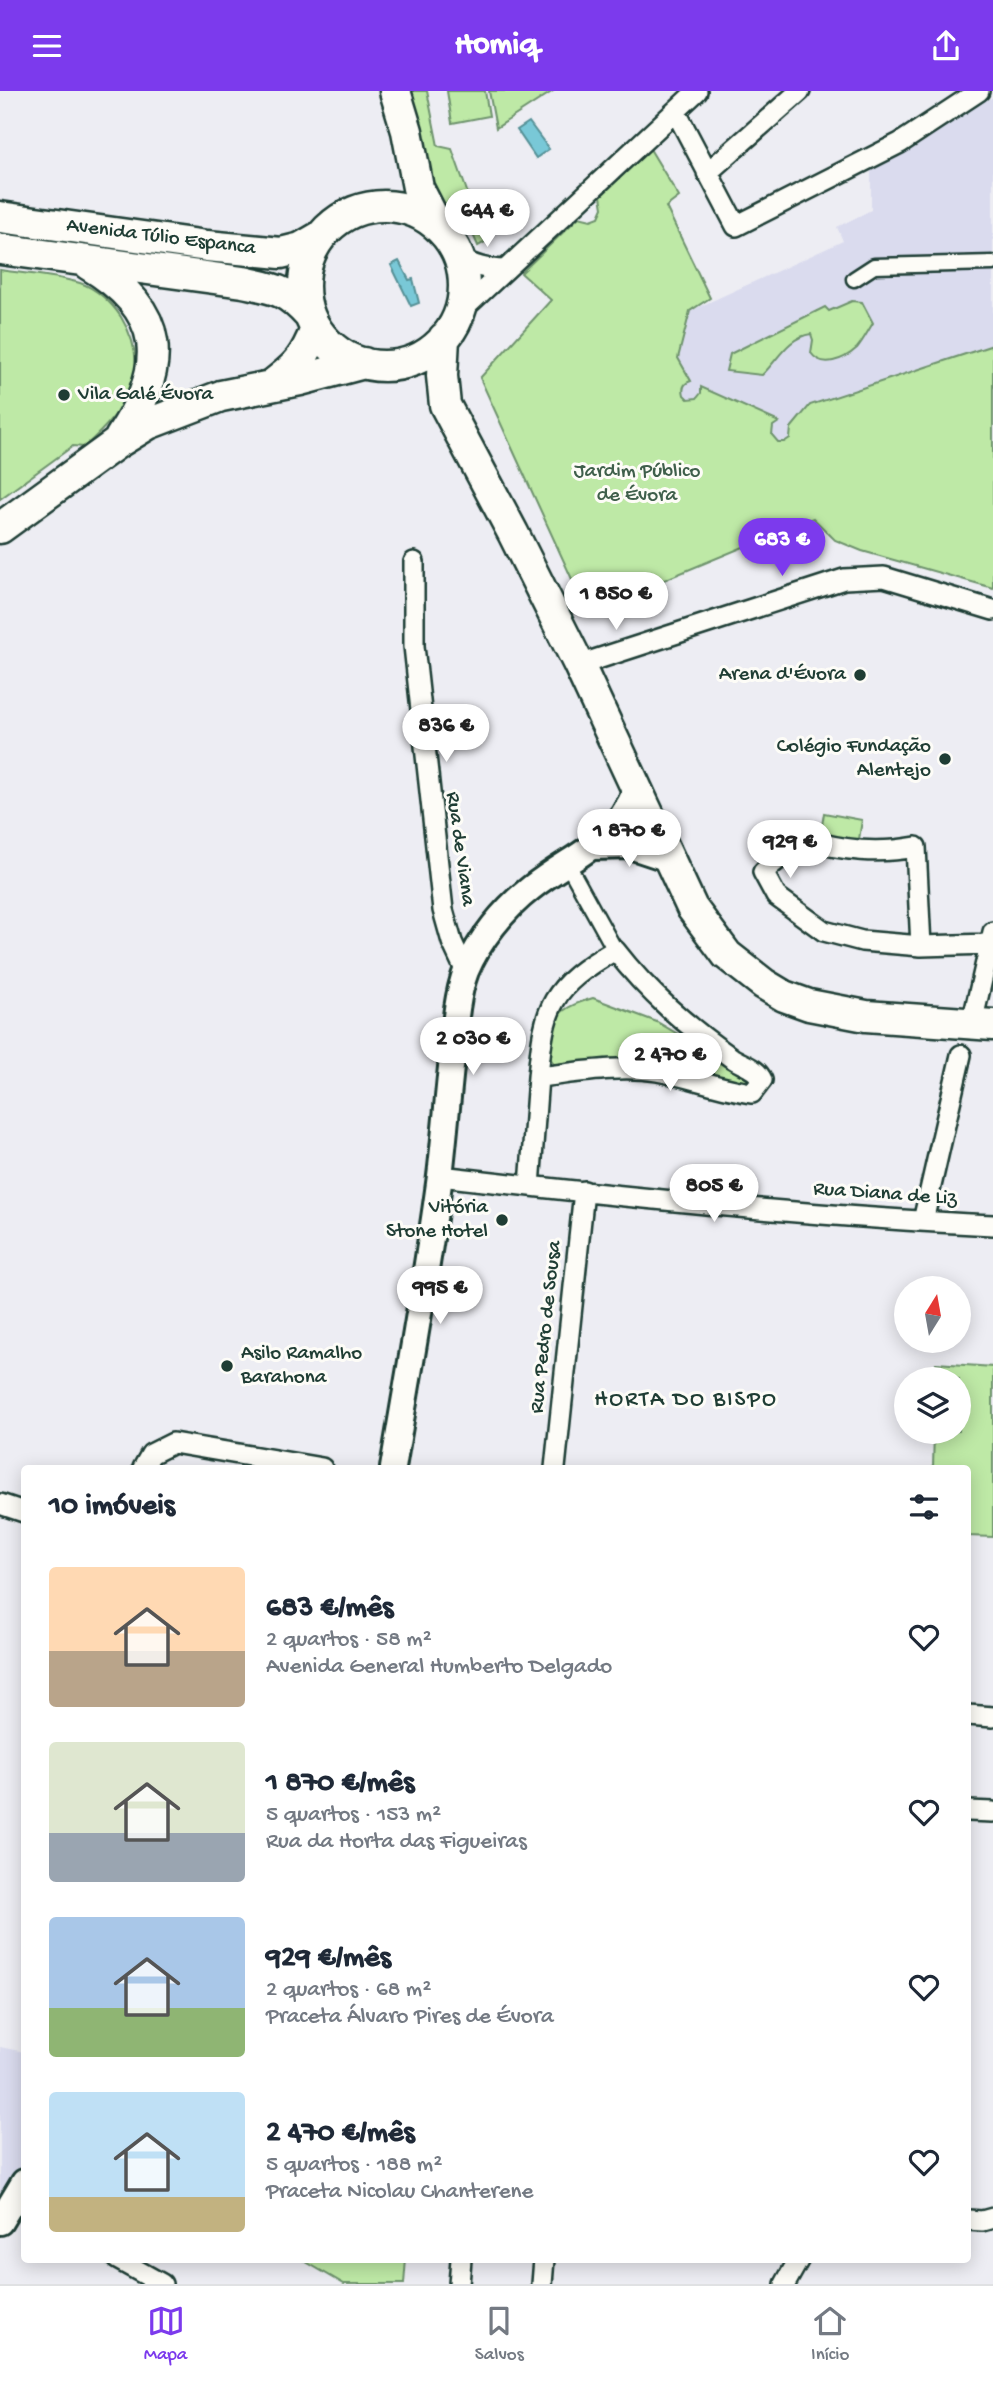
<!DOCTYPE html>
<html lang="pt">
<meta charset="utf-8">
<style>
:root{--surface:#fff;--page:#f2f2f3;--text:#1f2937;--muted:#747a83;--line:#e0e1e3;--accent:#7c3aed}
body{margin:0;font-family:"Gochi Hand",sans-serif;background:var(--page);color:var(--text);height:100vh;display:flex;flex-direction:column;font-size:26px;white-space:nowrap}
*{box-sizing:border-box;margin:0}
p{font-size:23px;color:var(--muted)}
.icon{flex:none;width:38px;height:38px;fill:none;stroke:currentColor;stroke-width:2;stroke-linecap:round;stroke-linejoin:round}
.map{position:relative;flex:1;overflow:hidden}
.details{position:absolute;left:21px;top:1374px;width:950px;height:798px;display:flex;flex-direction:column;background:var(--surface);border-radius:7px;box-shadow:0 4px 18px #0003}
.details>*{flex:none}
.needle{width:46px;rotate:11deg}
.fabs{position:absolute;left:894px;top:1185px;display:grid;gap:14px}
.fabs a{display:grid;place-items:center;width:77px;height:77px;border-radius:50%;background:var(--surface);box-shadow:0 4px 18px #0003;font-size:35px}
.price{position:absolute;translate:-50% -60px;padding:0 16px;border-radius:24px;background:#fff;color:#222;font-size:23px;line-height:46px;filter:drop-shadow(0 2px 4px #0008)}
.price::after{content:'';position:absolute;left:50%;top:42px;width:21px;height:16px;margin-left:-10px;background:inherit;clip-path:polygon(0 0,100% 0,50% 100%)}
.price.selected{background:var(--accent);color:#fff}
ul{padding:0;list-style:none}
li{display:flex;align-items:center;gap:21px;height:175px;padding:0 28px}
li span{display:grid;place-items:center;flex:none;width:196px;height:140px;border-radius:7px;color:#555}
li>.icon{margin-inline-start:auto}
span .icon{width:84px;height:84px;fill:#fffc;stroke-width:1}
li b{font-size:30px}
h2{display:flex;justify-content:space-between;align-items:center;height:84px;padding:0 28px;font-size:30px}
header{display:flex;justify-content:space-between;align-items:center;height:91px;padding:0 28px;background:var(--accent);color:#fff;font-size:32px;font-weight:700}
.menu{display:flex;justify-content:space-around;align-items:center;height:98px;border-top:2px solid var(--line);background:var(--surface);font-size:19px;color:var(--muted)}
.menu a{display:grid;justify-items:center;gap:4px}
.menu .selected{color:var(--accent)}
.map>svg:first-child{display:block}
.built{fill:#dadbee}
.green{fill:#bee9a6;stroke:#6e936d;stroke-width:2}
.water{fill:#79c8d7;stroke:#559096;stroke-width:2}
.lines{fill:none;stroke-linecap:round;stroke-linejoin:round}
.pedestrian-casing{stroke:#1f3d34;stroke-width:19}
.minor-casing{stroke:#1f3d34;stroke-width:24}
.tertiary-casing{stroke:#1f3d34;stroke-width:30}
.primary-casing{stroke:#1f3d34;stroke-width:35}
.pedestrian{stroke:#fdfcf7;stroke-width:14}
.minor{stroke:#fdfcf7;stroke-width:19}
.tertiary{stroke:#fdfcf7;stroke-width:24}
.primary{stroke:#fdfcf7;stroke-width:30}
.poi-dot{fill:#1f3d34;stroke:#fdfcf7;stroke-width:2.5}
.labels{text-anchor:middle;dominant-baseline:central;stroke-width:6;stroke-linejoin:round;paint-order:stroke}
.street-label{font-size:21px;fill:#1f3d34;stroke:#fdfcf7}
.poi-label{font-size:21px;fill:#1f3d34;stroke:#fdfcf7;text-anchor:end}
.park-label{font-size:21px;fill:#3f5f4b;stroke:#fdfcf7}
.neighbourhood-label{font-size:23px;letter-spacing:2px;fill:#1f3d34;stroke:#fdfcf7}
</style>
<header><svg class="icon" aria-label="menu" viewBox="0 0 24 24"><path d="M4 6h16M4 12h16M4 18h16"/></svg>Homiq<svg class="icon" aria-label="share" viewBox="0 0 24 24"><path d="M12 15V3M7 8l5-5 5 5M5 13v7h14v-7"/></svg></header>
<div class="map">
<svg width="993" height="2193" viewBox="0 0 993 2193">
<rect width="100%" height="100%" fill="#ededf3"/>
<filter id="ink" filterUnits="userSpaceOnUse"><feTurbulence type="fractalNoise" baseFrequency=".0143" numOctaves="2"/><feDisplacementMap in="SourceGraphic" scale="14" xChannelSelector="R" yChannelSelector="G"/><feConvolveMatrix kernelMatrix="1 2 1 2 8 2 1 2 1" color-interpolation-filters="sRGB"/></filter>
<g filter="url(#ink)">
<!-- built -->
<path class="built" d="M993,6V254L811,314L791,336L790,347L784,351H778L772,344V338L778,330L702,297L697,307L692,309L686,306L683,298L686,292L691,291L678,267L690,220L843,150L837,136L871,119V71Z
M0,1956L24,1961V2069L0,2116Z"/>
<!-- green -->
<path class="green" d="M403,0H427L438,55L452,58L485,151L478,155C467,129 465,122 438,112Z
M447,0H485L489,25L452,32Z
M489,0H553L496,37Z
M650,58L679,106L666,116L710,207L690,220L678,267L691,290C684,292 682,297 684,304L688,308L697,307L701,302V296L779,331L773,335L772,344L778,351H784L790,347L791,337L810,314L993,254V497L862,460L835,449L813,427L587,521L480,287L551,209L521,182L579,126L591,129L599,126L603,117L601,105Z
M0,179C26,183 55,184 80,192C96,197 112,212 121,226C154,281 127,318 84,356L73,355L0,408Z
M852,210L862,211L873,232C868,240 863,250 857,257C844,269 822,278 811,262L813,249L811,243C788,246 778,269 762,284L726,280L730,263L825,216L829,220Z
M824,722L862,729L858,755L820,747Z
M593,907L657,931L755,988L742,994L560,980L546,962C551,925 557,918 593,907Z
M936,1272L993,1276V1446L968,1445V1377H933L934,1341L959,1340V1288H936Z
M301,2168H406L404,2193H344Z"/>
<!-- water -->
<path class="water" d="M529,31L549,58L536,67L517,39Z
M399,170L409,189L413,188L419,212L411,215L391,174Z"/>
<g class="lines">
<!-- pedestrian casing -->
<g class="pedestrian-casing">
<path id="pedestrian" d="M854,188L874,175L993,172
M567,772L615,859"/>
</g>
<!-- minor casing -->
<g class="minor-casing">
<path id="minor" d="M676,21L736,135L900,52L979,0
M707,82L800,0
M458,166C474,176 487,178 505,179
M458,223L697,0
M414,471V555L443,819L452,851L466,881
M579,574L844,488L884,486L993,519
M921,855L916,756C877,763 845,760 807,749L800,750L763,781L776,805L824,840L862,850L921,855L990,853
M615,859C649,903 687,935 732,967C743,974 757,977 762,989L752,1002C719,998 689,985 657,980C618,974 576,982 538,986C544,914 551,896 615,859Z
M972,932L993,841
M440,1085C623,1106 808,1125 993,1134
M530,1095L538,986
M923,1130L961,964
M143,1377L151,1363L173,1352L322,1377
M555,1377L584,1100
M0,1413L24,1421
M968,1624L993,1626
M968,1720L993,1721
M968,2129L982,2130L993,2127
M117,2168L162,2193
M459,2193L461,2168
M542,2193L544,2168
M785,2193L799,2168"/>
</g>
<!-- tertiary casing -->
<g class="tertiary-casing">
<path id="tertiary" d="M593,756L630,755L669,768
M393,1377C409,1280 427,1183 440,1085C445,1043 448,1001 453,958C455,933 457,904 466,880C479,849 504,818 531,797C575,762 612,756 636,699
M0,2131L24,2091"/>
</g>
<!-- primary casing -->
<g class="primary-casing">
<path id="primary" d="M395,0L407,40L418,97L438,136
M304 195a80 80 0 1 1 160 0a80 80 0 1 1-160 0Z
M0,126L207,155L281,162L301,157L320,146
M0,158L243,191C275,198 286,198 309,224
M88,173C167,220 169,274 120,347
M444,247L442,285L445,314L513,442L579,574L692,817L727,864L764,893L784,905L809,914L866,925L993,934
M272,294C298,274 304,268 316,238
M0,437L117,352L148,333L221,305L300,289L364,272"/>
</g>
<!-- pedestrian -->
<use href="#pedestrian" class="pedestrian"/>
<!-- minor -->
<use href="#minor" class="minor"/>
<!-- tertiary -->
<use href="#tertiary" class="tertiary"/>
<!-- primary -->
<use href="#primary" class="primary"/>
</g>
</g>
<!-- markers -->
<g class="poi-dot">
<circle cx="64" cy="304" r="7"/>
<circle cx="860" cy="584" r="7"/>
<circle cx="945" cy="668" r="7"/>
<circle cx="502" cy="1129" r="7"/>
<circle cx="227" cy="1275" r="7"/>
</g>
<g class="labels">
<!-- street labels -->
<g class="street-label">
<text transform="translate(161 147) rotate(7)">Avenida Túlio Espanca</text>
<text transform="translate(459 758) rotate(82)">Rua de Viana</text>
<text transform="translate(885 1104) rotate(4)">Rua Diana de Liz</text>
<text transform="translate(547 1236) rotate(-84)">Rua Pedro de Sousa</text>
</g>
<!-- poi labels -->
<g class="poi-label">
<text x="78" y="304" text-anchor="start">Vila Galé Évora</text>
<text x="846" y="584">Arena d'Évora</text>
<text x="931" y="656">Colégio Fundação<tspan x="931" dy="24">Alentejo</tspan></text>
<text x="488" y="1117">Vitória<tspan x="488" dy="24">Stone Hotel</tspan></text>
<text x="241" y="1263" text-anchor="start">Asilo Ramalho<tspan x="241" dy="24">Barahona</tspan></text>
</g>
<!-- park labels -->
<g class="park-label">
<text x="637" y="381">Jardim Público<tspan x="637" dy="24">de Évora</tspan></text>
</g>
<!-- neighbourhood labels -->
<g class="neighbourhood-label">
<text x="686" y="1309">HORTA DO BISPO</text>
</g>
</g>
</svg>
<div class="fabs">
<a><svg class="needle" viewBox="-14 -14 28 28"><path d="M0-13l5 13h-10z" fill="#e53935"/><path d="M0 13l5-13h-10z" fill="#747a83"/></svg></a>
<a><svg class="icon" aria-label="layers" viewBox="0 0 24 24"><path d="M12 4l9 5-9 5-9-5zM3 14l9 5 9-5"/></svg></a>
</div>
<b class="price" style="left:487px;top:158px">644 €</b>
<b class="price selected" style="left:782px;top:487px">683 €</b>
<b class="price" style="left:616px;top:541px">1 850 €</b>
<b class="price" style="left:446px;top:673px">836 €</b>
<b class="price" style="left:629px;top:778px">1 870 €</b>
<b class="price" style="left:790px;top:789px">929 €</b>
<b class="price" style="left:473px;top:986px">2 030 €</b>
<b class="price" style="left:670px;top:1002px">2 470 €</b>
<b class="price" style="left:714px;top:1133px">805 €</b>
<b class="price" style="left:440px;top:1235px">995 €</b>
<section class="details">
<h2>10 imóveis<svg class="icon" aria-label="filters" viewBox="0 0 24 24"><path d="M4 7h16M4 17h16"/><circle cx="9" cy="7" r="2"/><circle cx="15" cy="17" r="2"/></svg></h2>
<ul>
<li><span style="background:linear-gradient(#ffd9b3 60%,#b9a48a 0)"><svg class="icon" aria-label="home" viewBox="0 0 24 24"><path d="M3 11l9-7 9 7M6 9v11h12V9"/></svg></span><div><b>683 €/mês</b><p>2 quartos · 58 m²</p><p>Avenida General Humberto Delgado</p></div><svg class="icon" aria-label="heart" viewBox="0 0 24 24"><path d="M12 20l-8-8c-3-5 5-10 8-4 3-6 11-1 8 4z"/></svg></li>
<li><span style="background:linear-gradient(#dfe7d0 65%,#9aa5b1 0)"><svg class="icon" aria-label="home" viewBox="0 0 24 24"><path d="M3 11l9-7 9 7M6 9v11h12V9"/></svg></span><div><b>1 870 €/mês</b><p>5 quartos · 153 m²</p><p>Rua da Horta das Figueiras</p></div><svg class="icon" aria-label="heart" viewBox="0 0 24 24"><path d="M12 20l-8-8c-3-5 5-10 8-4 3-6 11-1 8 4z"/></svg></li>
<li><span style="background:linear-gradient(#a9c7e8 65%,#8fb573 0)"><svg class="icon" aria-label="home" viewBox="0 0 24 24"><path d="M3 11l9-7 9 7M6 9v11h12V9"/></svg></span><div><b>929 €/mês</b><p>2 quartos · 68 m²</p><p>Praceta Álvaro Pires de Évora</p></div><svg class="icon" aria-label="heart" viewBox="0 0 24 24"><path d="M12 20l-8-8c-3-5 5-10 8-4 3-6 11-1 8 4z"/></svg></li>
<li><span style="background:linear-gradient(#bfe0f5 75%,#c2b280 0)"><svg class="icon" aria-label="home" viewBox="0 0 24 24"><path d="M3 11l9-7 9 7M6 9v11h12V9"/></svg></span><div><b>2 470 €/mês</b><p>5 quartos · 188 m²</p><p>Praceta Nicolau Chanterene</p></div><svg class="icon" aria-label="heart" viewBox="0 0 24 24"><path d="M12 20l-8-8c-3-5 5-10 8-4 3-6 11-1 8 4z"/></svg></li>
</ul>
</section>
</div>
<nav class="menu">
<a class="selected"><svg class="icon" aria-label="map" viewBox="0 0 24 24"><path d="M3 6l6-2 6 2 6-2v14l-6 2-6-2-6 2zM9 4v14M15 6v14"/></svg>Mapa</a>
<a><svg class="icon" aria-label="saved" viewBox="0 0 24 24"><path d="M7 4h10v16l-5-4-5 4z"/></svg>Salvos</a>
<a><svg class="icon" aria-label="home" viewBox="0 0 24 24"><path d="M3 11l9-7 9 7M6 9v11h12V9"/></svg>Início</a>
</nav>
